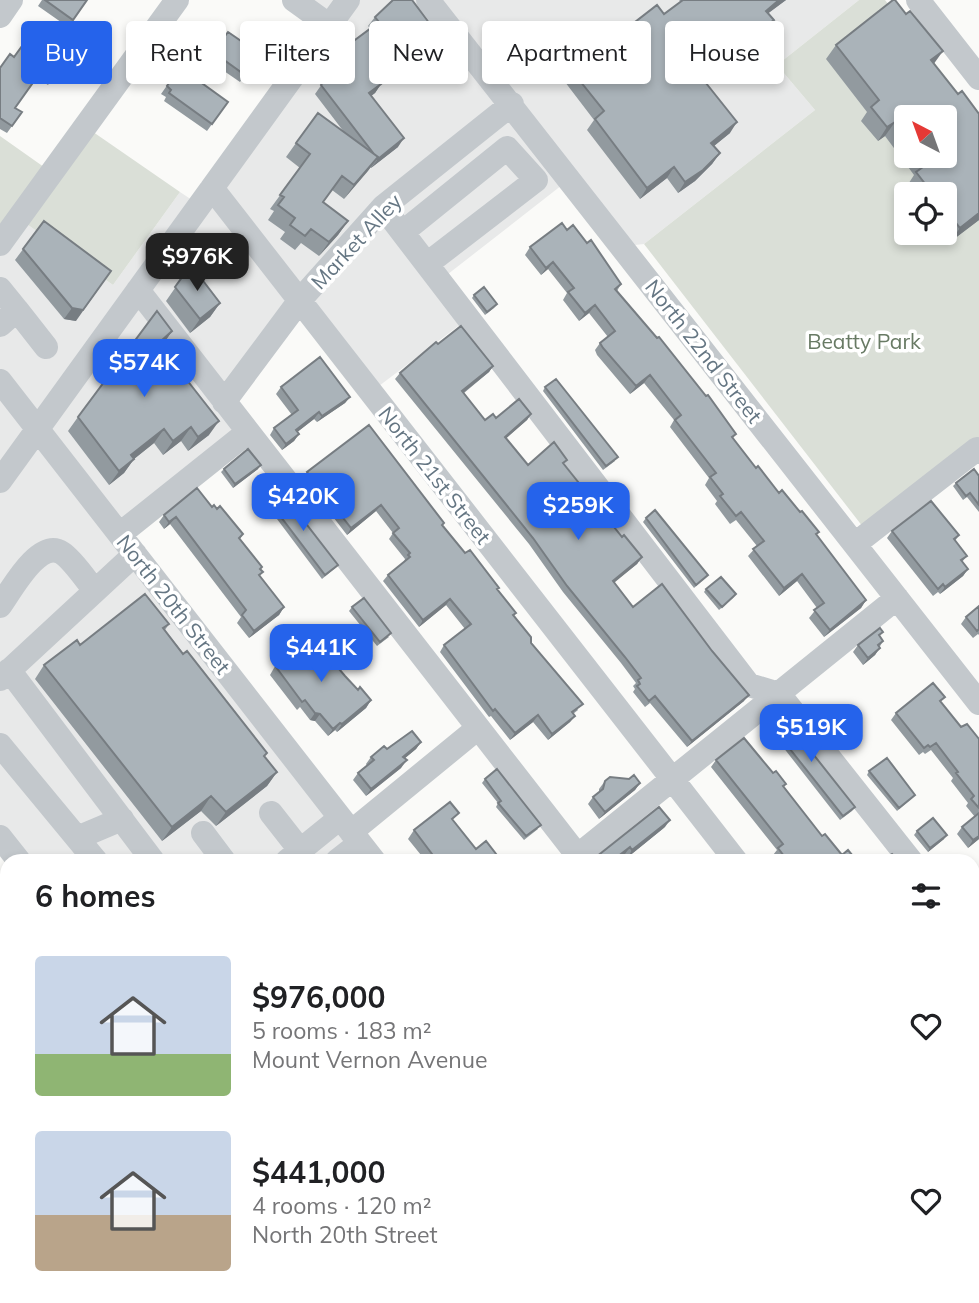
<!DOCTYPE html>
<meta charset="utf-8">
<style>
:root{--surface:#fff;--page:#f6f6f6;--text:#202124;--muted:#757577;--accent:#2563eb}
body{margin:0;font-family:Mulish,sans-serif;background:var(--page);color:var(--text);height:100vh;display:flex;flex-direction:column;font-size:26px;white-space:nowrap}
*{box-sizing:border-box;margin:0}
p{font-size:23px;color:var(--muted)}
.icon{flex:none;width:38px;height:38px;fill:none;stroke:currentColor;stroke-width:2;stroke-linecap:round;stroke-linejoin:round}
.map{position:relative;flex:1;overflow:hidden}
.side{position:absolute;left:0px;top:854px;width:980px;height:450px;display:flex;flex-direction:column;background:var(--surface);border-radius:21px 21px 0 0;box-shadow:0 4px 10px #0003}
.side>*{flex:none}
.banner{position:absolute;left:21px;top:21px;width:938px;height:63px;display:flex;gap:14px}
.needle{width:46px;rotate:319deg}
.tools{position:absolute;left:894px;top:105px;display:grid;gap:14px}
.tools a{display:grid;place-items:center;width:63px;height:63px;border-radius:7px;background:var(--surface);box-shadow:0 4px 10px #0003;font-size:35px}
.price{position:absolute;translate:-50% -60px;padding:0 16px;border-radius:14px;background:var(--accent);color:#fff;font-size:23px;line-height:46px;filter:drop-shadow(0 2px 4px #0008)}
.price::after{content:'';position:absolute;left:50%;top:42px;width:21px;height:16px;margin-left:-10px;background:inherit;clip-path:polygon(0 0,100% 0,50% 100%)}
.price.active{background:#222;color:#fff}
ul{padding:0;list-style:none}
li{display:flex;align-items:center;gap:21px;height:175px;padding:0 35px}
li span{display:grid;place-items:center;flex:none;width:196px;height:140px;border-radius:7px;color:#555}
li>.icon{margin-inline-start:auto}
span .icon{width:84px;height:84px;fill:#fffc;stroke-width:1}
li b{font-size:30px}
h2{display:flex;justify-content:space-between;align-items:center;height:84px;padding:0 35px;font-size:30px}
.tag{padding:0 24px;border-radius:7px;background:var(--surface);box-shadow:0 4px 10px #0003;font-size:24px;line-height:63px}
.tag.active{background:var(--accent);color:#fff}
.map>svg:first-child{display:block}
.built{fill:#e8e9e9}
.green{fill:#dadfd7;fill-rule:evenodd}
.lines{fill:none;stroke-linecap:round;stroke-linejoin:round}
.minor{stroke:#c3c8cc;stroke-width:24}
.wall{fill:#929a9f;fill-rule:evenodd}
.shaded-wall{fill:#777d82}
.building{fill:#aab3b9;stroke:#777d82;stroke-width:2}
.labels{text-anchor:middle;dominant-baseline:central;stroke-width:7;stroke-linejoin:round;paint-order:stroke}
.street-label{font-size:21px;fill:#657683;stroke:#fff}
.park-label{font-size:21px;fill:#687a64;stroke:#fff}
</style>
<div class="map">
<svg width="979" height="1303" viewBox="0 0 979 1303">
<rect width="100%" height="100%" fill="#fafaf8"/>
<!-- built -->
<path class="built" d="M291,0H859L777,65L815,110L644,244L626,246L571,178L434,285L461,324L371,392L299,306L228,399L242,433L118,532L363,842L338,861H22L0,832V223L5,226L14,215L113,285L180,192L198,204L326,26Z"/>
<!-- green -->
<path class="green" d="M859,0H885L979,119V437L863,527L644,244L815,110L777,65ZM906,117H945V156H906ZM906,194H945V233H906Z
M83,125L180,192L113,285L14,215L5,227L0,223V136L51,172Z"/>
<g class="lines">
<!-- minor -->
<path class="minor" d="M294,0L330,26
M428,0L979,703
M918,0L979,78
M0,16L11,0
M212,188L736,861
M383,207L749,685L779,694L911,861
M403,232L507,148L536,180L427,264
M0,244L177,0
M0,289L17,310
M138,290L578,856
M0,325L17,310L46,347
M0,381L374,861
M224,402L300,300L383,207L512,104
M0,481L348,0
M120,534L248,432
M855,544L977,449L979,452
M0,606C11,591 39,538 62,553C73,560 86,580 95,591
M9,670L153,861
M0,679L135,554
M0,745L96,861
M271,813L300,850
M351,832L478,728
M203,833L224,861
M0,837L19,861
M77,838L122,819
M287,861L340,818
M337,861L360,843
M571,861L897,598
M973,939L979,946
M973,1039L979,1032
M0,1067L7,1075
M0,1152L7,1146
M973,1168L979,1175
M973,1291L979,1284
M181,1297L186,1303
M358,1297L363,1303
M536,1297L541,1303
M715,1297L720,1303
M0,1299L3,1303
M280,1303L286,1297
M747,1303L752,1297"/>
</g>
<!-- wall -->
<path class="wall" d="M42,0H87L68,27L38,6Z
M679,0H786L768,13L774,20L766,31L761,35V36L754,47L734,63L723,50L696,70L730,133L714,146L720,153L712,164L695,181L678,193L667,178L640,199L587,130L594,120L565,82L572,71L664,14L681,2Z
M375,17L430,24L424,33L394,59L397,63L391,72L380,82L381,84L375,93L371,96L398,147L371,168L370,167L344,199L332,190L323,202L348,221L338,235L319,256L301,243L295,250L280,239L285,232L268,220L274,211L270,209L300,168L286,157L296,143L344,132L315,94L351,43L370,28L368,26Z
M228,32L260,54L240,82L208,60Z
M33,43L67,59L48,85L37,78L15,108L22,112L7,133L0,129V68Z
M836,45L934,64L958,94L979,114V220L950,242L943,233H945V194H913L907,186L914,175L885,136L878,141L861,121L867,112L826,59ZM906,117L945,156H906Z
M178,70L228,102L207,131L164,101L166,97L161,94Z
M44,221L76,321L64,319L15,260Z
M567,230L587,243L621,284L617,291L736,434L733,438L756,468L817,535L866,600L861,608L824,637L809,618L817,608L797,581L779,596L748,556L757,546L736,520L730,524L715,504L717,501L705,485L709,478L670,427L674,420L644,383L630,394L597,355L595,350L600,343L608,337L589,313L579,321L563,300L567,293L548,269L541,275L525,255L530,247Z
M191,265L220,303L210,317L190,333L166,301Z
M474,295L497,304L494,308L485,315L472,298Z
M172,331L164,343L166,353L209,435L188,451L181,441L163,455L154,443L134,459L124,473L109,485L68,431L78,417Z
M438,344L493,366L489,372L464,393L485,420L531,414L527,420L506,438L528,465L564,464L622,537L642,557L637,564L614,582L633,607L744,701L687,747L650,703L645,707L633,692L635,689L633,686L636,683L621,663L563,592L529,544L395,379L400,373Z
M281,387L350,397L345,403L317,422L314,419L297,432L299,434L294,441L282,450L270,435L274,428L292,415L276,394Z
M545,387L615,461L603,470L543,391Z
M224,469H258L233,488L221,472Z
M307,472L444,523L442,525L465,553L499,588L497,590L516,613L514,616L531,643L578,710L573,714L575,716L570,722L548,740L533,722L510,740L491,716L489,717L440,652L444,645L465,629L446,605L419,627L383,581L388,575L404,562L405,559L389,539L393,533L376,511L347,535L303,478Z
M979,476V512L967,497L963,500L953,486L956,483Z
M268,500L335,568L322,579L265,503Z
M212,507L217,509L243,534L240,539L261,570L260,577L284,607L279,615L249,638L237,623L241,617L170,524L164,529L159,522L164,515Z
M646,518L708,575L694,588L643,522Z
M892,531L959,535L955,541L967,556L962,562L968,569L963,576L940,594L938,592L933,596L887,538Z
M706,589L736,594L733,598L719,610L704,592Z
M979,606V635L978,634L973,638L961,624L966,617Z
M352,607L389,637L377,646L349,611Z
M169,624L165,630L277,772L267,786L216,826L201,811L162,841L35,679L44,665L80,645Z
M880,637L883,641L875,655L863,665L853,652L858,645Z
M326,658L358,690L371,700L366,708L337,732L335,730L328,736L315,721L310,720L300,707L297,710L270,675L278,661Z
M941,703L961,727L979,739V839L968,848L957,834L962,827L975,817L966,806L968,803L951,781L953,778L931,750L925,754L923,752L919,755L891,720L896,713Z
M767,720L855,807L852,811L840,820L765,724Z
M421,742L416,749L405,758L401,768L366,796L353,780L358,773L367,766L366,764L371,757L387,749Z
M716,760L773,773L786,784L784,787L822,836L842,855L857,861H777L773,855L777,850L711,767Z
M869,771L915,795L912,798L897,811L867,775Z
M485,779L538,829L524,840L496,807L498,803L482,783Z
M605,781L640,783L635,790L599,819L588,804L593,797L599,793V789Z
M454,821L476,849L500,859L507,861H424L425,860L408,839L414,830Z
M665,827L628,857L625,854L591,861Z
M917,831L944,839L928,852L914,835Z
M979,901V917L973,909Z
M979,1060V1100L973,1095V1066Z
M0,1076L7,1082V1129L0,1120Z
M979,1128V1140L975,1134Z
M7,1190V1254L0,1245V1195Z
M200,1297H225L230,1303H200Z
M406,1297H437L429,1303H411Z
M591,1297H679L684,1303H631L630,1301L627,1303H593L589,1299Z
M825,1297H899L893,1303H832Z"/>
<!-- shaded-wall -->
<path class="shaded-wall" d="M779,0H786L758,21L766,11Z
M774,20L766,31L751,43L758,32Z
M430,24L424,33L386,66L393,56Z
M761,36L754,47L734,63L741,52Z
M730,39L723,50L687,78L694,68Z
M943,51L933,65L931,60Z
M397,63L391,72L372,90L379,81Z
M381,84L375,93L363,102L369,93Z
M737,122L730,133L704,154L711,143Z
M895,122L885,136L878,141L887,127Z
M404,138L398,147L371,168L378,159Z
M720,153L712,164L695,181L678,193L685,182Z
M378,157L368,171L344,199L354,185Z
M674,167L667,178L640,199L647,188Z
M979,213V220L950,242L960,228Z
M348,221L338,235L319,256L329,242Z
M553,262L548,269L541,275L546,268Z
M111,271L76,321L64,319L72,308Z
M220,303L210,317L190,333L200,319Z
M595,305L589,313L579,321L585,313Z
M172,331L162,346V340Z
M493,366L489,372L458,397L462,391Z
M650,375L644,383L630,394L636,386Z
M350,397L345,403L317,422L322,416Z
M319,412L314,419L291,437L296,430Z
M531,414L527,420L501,443L505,437Z
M219,421L209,435L188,451L198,437Z
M191,427L181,441L163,455L173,441Z
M164,429L154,443L134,459L124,473L109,485L131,455Z
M299,434L294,441L282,450L286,444Z
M261,465L258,469L233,488L235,484Z
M381,505L376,511L347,535L351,528Z
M176,517L170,524L164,529L169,522Z
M642,557L637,564L609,587L613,581Z
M968,569L963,576L940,594L945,587Z
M802,574L797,581L779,596L784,588Z
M450,599L446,605L419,627L423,620Z
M866,600L861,608L824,637L830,630Z
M284,607L279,615L249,638L254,631Z
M880,648L875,655L863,665L868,658Z
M749,695L744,701L687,747L692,741Z
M371,700L366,708L337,732L342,724Z
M315,713L320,714L315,721L310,720Z
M538,715L533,722L510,740L515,733Z
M575,716L570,722L548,740L552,734Z
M340,723L335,730L328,736L333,729Z
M421,742L416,749L398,764L403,757Z
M407,760L401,768L366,796L371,789Z
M277,772L267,786L216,826L226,812Z
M640,783L635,790L599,819L605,812Z
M211,796L201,811L162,841L172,827Z
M670,820L665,827L628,857L632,850Z
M947,835L944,839L928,852L930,848Z
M979,836V839L968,848L973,840Z
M630,847L625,854L616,861H612Z
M7,1045V1048L0,1053V1047Z
M979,1216V1220L973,1227V1224Z
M431,1297H437L429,1303H426Z"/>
<!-- building -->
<path class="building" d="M45,0H87L73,20Z
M393,0H412L430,24L393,56L397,63L379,81L381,84L369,93L404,138L378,159V157L374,154L321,85L351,43L379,22L375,17Z
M683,0H779L766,11L774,20L758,32L761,36L741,52L730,39L694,68L737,122L711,143L720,153L703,170L685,182L674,167L647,188L595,119L604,111L572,71L657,5L664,14Z
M893,0H895L906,14L910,11L943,51L931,60L958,94L962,91L979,114V213L960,228L945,209V194H933L916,172L927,164L920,156H945V117H906V138L895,122L887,127L871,107L879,100L836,45Z
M228,32L260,54L245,75L213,52Z
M37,37L67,59L53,78L42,70L15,108L22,112L12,126L0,118V68L10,54L14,57L27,39L33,43Z
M178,70L183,74L185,71L228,102L212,124L169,93L171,90L167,86Z
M318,113L378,157L354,185L342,176L323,202L348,221L329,242L311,229L305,236L290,225L295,218L278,205L284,197L280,195L310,154L296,143Z
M44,221L111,271L83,310L72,308L23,249Z
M562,223L567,230L573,225L587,243L591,240L621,284L615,289L657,338L659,337L706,396L708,395L736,434L732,437L756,468L758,466L779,493L782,490L800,512L802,511L819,532L816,534L866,600L830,630L814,610L824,603L802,574L784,588L753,549L764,541L741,512L736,516L720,496L723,494L710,477L716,473L675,420L681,415L650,375L636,386L603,348L600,343L615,331L595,305L585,313L568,292L574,288L553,262L546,268L530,247Z
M191,265L220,303L200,319L175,287Z
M484,287L497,304L487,312L474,295Z
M157,311L172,331L162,340L169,349L165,352L219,421L198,437L191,427L173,441L164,429L131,455L134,459L119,471L78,417Z
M461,326L493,366L462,391L485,420L493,414L496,418L519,399L531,414L505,437L528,465L554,442L567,460L563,463L622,537L624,535L642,557L613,581L633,607L662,584L712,651L749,695L692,741L655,696L649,701L637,686L640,684L638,680L641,678L625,657L567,586L533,538L400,373L436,342L438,344Z
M320,357L350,397L322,416L319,412L296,430L299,434L286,444L274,428L298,410L281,387Z
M556,379L618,457L606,466L545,387Z
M369,425L444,523L442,525L465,553L470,550L499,588L497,589L516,613L513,615L531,637V643L583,704L572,712L575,716L552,734L538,715L515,733L495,709L493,711L444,645L471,624L450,599L423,620L388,575L410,557L408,555L410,553L393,533L399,528L381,505L351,528L307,472Z
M248,449L261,465L235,484L224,469Z
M974,469L979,476V505L970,493L966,496L956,483Z
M197,488L212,507L214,505L217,509L220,506L243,534L239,538L262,567L260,569L263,572L259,575L284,607L254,631L242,615L246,610L176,517L169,522L164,515Z
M280,490L338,565L325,575L268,500Z
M931,501L959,535L954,539L967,556L961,560L968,569L945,587L943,584L938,589L892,531Z
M655,510L708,575L696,585L646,518Z
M721,577L736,594L722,607L706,589Z
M145,594L169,624L163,628L183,654L187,651L267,753L264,756L277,772L226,812L211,796L172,827L44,665L77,640L80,645Z
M364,598L391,633L380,642L352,607Z
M979,606V629L977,631L966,617Z
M880,628L883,632L879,635L883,641L878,645L880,648L868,658L858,645Z
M310,637L326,658L328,656L345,676L358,690L360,687L371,700L342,724L340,723L333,729L320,714L315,713L305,700L302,702L276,667L280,664L278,661Z
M933,683L945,697L940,701L961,727L967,724L979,739V808L971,799L974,796L956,773L958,772L936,743L930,747L928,745L924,748L896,713Z
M779,711L855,807L843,816L767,720Z
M412,731L421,742L403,757L407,760L371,789L358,773L374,760L371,757L384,746L387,749Z
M744,738L773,773L776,771L786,784L783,786L822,836L825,834L842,855L848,850L857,861H795L791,857L787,860L778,848L783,844L716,760Z
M887,758L915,795L899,808L869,771Z
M497,769L541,825L526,836L498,803L501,801L485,779Z
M634,775L640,783L605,812L593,797L603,789L605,781L610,777L629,779Z
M450,802L459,813L452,819L476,849L486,841L500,859L504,857L507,861H428L426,858L432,854L414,830Z
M659,807L670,820L632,850L630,847L612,861H591Z
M979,813V836L973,840L962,827Z
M933,818L947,835L930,848L917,831Z
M892,854L899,861H882Z
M0,881L7,890V954L1,959Z
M7,1016V1045L0,1047V1022Z
M979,1060V1090L973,1085V1066Z
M0,1076L7,1082V1115L0,1106Z
M973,1187L979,1193V1216L975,1221L973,1219Z
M7,1190V1240L0,1231V1195Z
M205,1297H225L230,1303H206L205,1301Z
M323,1297H335L340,1303H315Z
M598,1297H631L623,1303H604Z
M637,1297H679L684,1303H642Z
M839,1297H898L892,1303H846Z"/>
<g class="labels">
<!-- street labels -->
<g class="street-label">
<text transform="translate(356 241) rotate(-47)">Market Alley</text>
<text transform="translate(704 351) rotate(52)">North 22nd Street</text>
<text transform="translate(435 475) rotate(52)">North 21st Street</text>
<text transform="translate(174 604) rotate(52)">North 20th Street</text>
</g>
<!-- park labels -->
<g class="park-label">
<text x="864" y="341">Beatty Park</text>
</g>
</g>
</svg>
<div class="tools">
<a><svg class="needle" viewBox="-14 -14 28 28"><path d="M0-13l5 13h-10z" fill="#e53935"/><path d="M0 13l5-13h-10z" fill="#757577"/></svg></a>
<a><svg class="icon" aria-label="locate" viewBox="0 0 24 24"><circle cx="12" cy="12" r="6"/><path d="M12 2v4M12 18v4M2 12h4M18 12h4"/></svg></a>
</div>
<b class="price active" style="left:197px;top:293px">$976K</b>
<b class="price" style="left:144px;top:399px">$574K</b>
<b class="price" style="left:303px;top:533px">$420K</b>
<b class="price" style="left:578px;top:542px">$259K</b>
<b class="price" style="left:321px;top:684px">$441K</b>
<b class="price" style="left:811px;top:764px">$519K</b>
<div class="banner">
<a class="tag active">Buy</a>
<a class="tag">Rent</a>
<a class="tag">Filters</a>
<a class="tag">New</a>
<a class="tag">Apartment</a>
<a class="tag">House</a>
</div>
<section class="side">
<h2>6 homes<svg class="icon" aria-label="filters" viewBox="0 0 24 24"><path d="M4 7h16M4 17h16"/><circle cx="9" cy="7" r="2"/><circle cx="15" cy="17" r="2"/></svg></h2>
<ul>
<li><span style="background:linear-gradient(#c9d6e8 70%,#8fb573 0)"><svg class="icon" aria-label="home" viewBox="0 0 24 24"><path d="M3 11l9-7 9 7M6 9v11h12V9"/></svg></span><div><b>$976,000</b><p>5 rooms · 183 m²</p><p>Mount Vernon Avenue</p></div><svg class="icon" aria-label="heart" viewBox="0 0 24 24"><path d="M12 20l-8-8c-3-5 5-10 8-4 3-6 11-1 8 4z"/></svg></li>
<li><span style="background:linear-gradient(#c9d6e8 60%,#b9a48a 0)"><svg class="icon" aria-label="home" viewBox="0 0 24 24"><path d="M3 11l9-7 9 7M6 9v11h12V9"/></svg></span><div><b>$441,000</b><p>4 rooms · 120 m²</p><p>North 20th Street</p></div><svg class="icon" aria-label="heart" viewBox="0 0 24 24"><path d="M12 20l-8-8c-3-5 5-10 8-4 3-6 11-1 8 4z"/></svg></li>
</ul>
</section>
</div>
